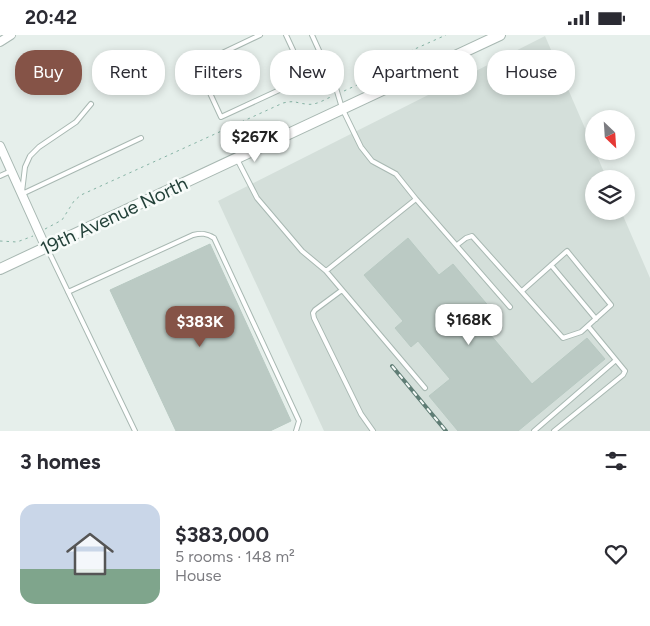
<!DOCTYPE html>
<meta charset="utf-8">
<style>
:root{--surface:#fff;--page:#f2f2f3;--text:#2b2b33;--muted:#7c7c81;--line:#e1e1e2;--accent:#855347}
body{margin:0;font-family:Figtree,sans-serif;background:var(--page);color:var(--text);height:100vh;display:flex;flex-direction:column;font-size:19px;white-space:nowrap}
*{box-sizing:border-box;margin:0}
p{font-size:16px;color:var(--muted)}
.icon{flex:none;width:28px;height:28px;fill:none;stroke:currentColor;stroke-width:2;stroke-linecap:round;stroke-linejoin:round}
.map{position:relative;height:396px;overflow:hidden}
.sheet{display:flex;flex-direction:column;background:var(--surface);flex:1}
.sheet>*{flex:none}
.top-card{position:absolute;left:15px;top:15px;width:620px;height:45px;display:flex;gap:10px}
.needle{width:32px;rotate:155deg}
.tools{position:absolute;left:585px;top:75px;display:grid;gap:10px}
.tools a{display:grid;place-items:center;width:50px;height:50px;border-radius:50%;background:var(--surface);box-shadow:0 2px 8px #0003;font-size:25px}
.price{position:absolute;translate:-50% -42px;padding:0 11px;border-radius:10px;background:#fff;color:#222;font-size:16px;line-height:32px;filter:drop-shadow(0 1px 2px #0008)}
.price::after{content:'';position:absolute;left:50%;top:30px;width:15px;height:11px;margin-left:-8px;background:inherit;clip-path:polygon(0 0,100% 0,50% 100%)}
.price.active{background:var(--accent);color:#fff}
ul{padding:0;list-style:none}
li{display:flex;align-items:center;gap:15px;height:125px;padding:0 20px}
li+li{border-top:1px solid var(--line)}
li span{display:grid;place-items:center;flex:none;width:140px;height:100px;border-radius:15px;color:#555}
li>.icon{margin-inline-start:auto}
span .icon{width:60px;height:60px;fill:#fffc;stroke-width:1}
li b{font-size:21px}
h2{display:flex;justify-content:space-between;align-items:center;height:60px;padding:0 20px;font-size:21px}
.pill{padding:0 18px;border-radius:20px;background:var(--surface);box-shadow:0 2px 8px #0003;font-size:18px;line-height:45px}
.pill.active{background:var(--accent);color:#fff}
.status{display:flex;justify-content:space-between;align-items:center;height:35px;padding:0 25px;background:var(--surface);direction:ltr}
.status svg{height:14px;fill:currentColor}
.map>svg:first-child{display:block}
.built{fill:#d4dfda}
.building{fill:#bbcac4;stroke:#b8c9c2}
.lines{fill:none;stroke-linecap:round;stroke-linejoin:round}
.service-casing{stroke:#a8b8b2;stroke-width:6}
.minor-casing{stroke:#a8b8b2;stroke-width:10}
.tertiary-casing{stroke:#a8b8b2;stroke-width:12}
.path{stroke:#86b3a5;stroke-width:1;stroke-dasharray:2.5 4;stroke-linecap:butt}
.service{stroke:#fff;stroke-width:4}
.minor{stroke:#fff;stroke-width:8}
.tertiary{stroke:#fff;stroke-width:10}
.rail-casing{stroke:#5f7d75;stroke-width:4}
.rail{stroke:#f7fbf9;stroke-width:2;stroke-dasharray:5.5;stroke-linecap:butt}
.labels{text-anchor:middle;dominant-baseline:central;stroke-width:5;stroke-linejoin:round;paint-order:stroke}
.street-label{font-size:19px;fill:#24423a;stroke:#f7fbf9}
</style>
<div class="status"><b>20:42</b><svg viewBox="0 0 49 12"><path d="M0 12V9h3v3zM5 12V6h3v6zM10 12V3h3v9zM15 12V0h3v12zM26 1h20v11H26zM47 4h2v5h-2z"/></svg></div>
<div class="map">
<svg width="650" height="396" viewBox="0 0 650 396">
<rect width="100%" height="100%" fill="#e6efeb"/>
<!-- built -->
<path class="built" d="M545,1L607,144H594V176H621L650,243V396H324L218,166Z"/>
<!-- building -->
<path class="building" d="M408,203L439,240L453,229L502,287L489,298L532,349L587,303L605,324L518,396H458L429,361L450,344L418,306L411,312L395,293L403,286L364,240Z
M210,209L291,386L270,396H176L110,255Z"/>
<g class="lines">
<!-- service casing -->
<g class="service-casing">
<path id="service" d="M260,0L197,30L221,82L327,33
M286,0L306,43
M237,124L257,163L302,216L326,236L416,164L396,139L372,126L361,112L342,73L336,53L312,0
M0,141L11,136
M22,157L25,132L30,121L39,112L76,87L91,69
M22,159L141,103
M416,164L510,272
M457,210L466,203L472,201L563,303L581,297L611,270L567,216L522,256
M47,213L135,396
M551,230L596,284
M326,236L425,353
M342,255L315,275L313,278L314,283L361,379L373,396
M68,257L193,200C201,198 207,198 214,203L299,386L296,396
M534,396L616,325
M554,396L623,340L625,336L588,291"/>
</g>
<!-- minor casing -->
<g class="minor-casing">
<path id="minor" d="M0,7L11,0
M0,111L46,213"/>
</g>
<!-- tertiary casing -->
<g class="tertiary-casing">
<path id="tertiary" d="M0,234L500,0"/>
</g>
<!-- path -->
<path class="path" d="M344,56L357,50L377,31L446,0
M45,194L62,185L74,166L81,160L283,68C296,65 295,68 306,69C316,71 325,64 333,61
M0,206L17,207L33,201"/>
<!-- service -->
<use href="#service" class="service"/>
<!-- minor -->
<use href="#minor" class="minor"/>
<!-- tertiary -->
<use href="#tertiary" class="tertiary"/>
<!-- rail casing -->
<g class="rail-casing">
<path id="rail" d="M392,331L446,396"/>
</g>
<!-- rail -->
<use href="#rail" class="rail"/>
</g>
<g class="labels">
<!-- street labels -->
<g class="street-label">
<text transform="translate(114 181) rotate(-25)">19th Avenue North</text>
</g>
</g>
</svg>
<div class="tools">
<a><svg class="needle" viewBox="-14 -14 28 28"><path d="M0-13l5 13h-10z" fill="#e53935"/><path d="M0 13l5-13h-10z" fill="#7c7c81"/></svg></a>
<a><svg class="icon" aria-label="layers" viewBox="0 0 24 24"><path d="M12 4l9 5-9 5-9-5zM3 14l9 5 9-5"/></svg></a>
</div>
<b class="price" style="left:255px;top:128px">$267K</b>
<b class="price" style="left:469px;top:311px">$168K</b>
<b class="price active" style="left:200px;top:313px">$383K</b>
<div class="top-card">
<a class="pill active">Buy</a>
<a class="pill">Rent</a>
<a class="pill">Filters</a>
<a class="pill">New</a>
<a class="pill">Apartment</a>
<a class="pill">House</a>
</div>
</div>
<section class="sheet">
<h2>3 homes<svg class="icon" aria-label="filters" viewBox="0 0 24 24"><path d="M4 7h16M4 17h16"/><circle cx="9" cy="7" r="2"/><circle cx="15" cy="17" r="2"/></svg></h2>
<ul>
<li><span style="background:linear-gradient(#c9d6e8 65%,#7fa58c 0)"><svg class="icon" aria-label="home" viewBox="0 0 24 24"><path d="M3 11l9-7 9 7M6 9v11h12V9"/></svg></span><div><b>$383,000</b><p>5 rooms · 148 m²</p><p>House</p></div><svg class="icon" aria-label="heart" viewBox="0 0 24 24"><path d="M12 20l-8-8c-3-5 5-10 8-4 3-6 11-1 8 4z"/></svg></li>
</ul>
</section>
